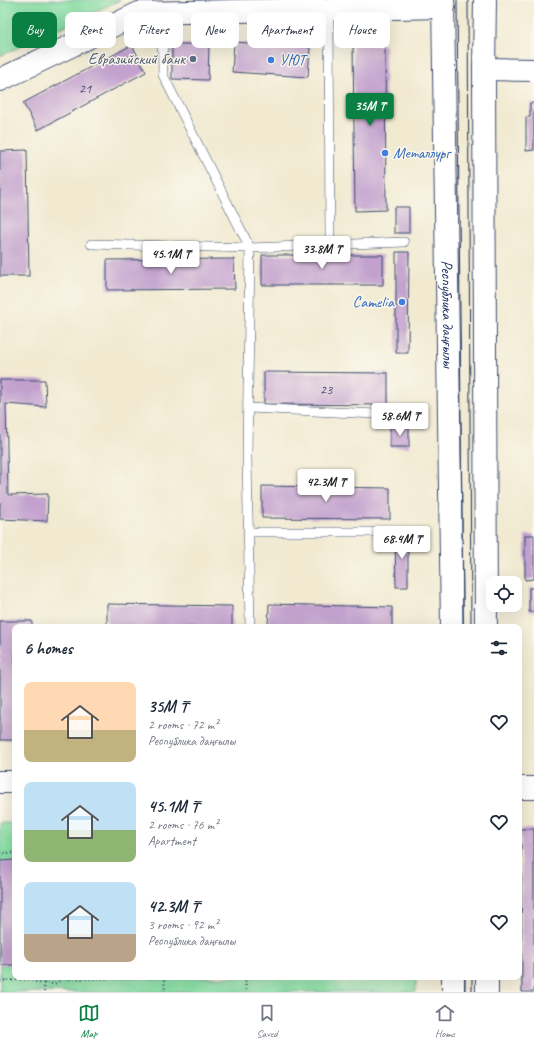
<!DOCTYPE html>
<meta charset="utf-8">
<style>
:root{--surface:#fff;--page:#f2f2f3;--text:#1f2937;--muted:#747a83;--line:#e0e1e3;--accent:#0b8043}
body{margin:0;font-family:Caveat,sans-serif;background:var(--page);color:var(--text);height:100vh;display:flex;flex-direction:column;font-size:15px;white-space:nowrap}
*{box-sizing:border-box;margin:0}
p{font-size:13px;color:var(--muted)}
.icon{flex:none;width:22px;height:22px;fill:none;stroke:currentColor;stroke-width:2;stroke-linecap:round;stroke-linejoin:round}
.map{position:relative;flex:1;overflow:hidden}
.drawer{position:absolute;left:12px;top:624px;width:510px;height:356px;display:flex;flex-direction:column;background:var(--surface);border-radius:8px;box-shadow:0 4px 16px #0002}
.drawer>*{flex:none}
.banner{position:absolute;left:12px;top:12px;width:510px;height:36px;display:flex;gap:8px}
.buttons{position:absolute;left:486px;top:576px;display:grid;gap:8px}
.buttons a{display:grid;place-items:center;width:36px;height:36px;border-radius:8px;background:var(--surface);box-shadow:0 4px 16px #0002;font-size:20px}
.price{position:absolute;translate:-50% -34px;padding:0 9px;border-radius:4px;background:#fff;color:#222;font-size:13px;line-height:26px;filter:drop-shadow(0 1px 2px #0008)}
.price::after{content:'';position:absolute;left:50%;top:24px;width:12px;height:9px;margin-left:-6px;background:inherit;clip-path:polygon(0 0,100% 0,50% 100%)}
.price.current{background:var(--accent);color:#fff}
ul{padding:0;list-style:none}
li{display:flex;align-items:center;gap:12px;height:100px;padding:0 12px}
li span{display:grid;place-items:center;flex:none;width:112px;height:80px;border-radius:8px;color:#555}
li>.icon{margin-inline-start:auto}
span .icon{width:48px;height:48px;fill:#fffc;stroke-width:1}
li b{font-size:17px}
h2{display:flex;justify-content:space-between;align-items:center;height:48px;padding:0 12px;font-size:17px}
.chip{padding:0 14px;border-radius:8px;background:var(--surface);box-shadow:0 4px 16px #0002;font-size:14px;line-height:36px}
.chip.current{background:var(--accent);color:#fff}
.tabs{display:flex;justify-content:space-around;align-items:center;height:56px;border-top:1px solid var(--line);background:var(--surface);font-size:11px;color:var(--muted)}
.tabs a{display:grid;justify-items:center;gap:2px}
.tabs .current{color:var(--accent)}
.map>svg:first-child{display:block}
.green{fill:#84dea3;stroke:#508680}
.building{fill:#c2a1ce}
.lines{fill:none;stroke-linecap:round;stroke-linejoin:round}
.service-casing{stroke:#3b4b6f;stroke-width:10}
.tertiary-casing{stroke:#3b4b6f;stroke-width:24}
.secondary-casing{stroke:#3b4b6f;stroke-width:24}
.path{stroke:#3b4b6f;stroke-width:2.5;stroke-dasharray:1 3;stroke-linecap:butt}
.service{stroke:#fff;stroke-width:9}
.tertiary{stroke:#fff;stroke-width:22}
.secondary{stroke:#fff;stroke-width:22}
.tram{stroke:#1b2f5e;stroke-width:1}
.service-dot{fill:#5c6f8a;stroke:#fbf7ec;stroke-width:1.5}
.shop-dot{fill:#3f7fe0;stroke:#fbf7ec;stroke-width:1.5}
.labels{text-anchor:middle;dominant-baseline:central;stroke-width:3;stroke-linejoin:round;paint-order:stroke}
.number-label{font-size:14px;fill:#454c7a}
.service-label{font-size:16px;fill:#4e5e75;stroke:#fbf7ec;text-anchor:end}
.shop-label{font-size:16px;fill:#366cbe;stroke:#fbf7ec;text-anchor:start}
.street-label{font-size:16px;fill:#1b2f5e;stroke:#fbf7ec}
</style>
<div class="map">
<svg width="534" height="992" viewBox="0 0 534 992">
<rect width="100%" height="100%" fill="#fbf7ec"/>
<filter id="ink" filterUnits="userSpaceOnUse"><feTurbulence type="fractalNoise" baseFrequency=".025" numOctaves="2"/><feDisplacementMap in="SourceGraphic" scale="8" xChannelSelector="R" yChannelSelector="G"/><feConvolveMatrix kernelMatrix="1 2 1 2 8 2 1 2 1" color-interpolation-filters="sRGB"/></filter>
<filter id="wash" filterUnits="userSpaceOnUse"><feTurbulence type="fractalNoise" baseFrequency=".012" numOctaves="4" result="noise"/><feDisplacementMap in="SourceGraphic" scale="16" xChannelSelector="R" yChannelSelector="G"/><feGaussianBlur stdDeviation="0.9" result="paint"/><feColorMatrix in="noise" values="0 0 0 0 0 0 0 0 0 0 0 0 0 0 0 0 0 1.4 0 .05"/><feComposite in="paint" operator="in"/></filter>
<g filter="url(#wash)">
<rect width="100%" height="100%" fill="#f1ead1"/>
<!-- green -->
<path class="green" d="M0,0H120L0,56Z
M0,823H15V977H416V992H0Z"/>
<g id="blocks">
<!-- building -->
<path class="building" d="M234,42L310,47L308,77L232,72Z
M172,44H209L208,80L172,79Z
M132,45L146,72L38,130L23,103Z
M353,45H385L386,210L355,211Z
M530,103H534V150L526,151V117H530Z
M27,150L29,276H0V151Z
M394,207H409V233H394Z
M396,252H409L408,353H396Z
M262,255H383V285H262Z
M234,259L235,289L107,290V260Z
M264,372L388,373V405L264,404Z
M0,380H45L46,407L6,404L8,495L48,494L47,521L0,519Z
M390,427H409V447H390Z
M262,486L390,488V519L262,518Z
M395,534H408V587H396Z
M525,535H534V579L525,580Z
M529,588H534V612H529Z
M107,604L232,606V627H107Z
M269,604L392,607V627H268Z
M0,621H32V627H15V740H0Z
M521,829H534V992H522Z
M15,860V965H0V861Z"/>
</g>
</g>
<g filter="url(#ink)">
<use href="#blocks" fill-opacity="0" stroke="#3b4b6f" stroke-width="1"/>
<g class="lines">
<!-- service casing -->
<g class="service-casing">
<path id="service" d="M329,9L330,245
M162,12L163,75L250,248L404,242
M91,244L250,248L247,456L250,627
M248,408L377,414
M249,532H375"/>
</g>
<!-- tertiary casing -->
<g class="tertiary-casing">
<path id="tertiary" d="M484,69L534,70
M0,80L139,13L444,7
M0,782H15
M519,788H534"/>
</g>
<!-- secondary casing -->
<g class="secondary-casing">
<g id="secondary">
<path id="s1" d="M443,0L452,627"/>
<path d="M485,0L484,69L486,627"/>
<path d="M487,977V992"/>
<path d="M453,992V977"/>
</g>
</g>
<!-- path -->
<path class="path" d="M0,853H15
M245,977L246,992
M0,981L30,979L39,983L54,984L62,979L164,978L165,992
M44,983V992"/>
<!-- service -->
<use href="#service" class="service"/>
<!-- tertiary -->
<use href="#tertiary" class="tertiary"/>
<!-- secondary -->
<use href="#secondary" class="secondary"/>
<!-- tram -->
<path class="tram" d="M457,0L463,627
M468,0L471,627
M465,977V992
M472,977V992"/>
</g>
</g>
<!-- markers -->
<circle class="service-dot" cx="193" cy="59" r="4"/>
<g class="shop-dot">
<circle cx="271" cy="60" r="4"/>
<circle cx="385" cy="153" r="4"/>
<circle cx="402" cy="302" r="4"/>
</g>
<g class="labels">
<!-- number labels -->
<g class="number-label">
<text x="85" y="88">21</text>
<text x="326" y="389">23</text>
</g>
<!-- service labels -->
<g class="service-label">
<text x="185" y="59">Евразийский банк</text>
</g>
<!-- shop labels -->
<g class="shop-label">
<text x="279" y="60">УЮТ</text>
<text x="393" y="153">Металлург</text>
<text x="394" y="302" text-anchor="end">Camelia</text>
</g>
<!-- street labels -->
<g class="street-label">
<text stroke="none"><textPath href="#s1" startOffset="314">Республика даңғылы</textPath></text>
</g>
</g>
</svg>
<div class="buttons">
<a><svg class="icon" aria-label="locate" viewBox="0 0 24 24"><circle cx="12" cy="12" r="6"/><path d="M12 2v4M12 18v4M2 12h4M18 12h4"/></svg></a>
</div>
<b class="price current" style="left:370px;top:127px">35M ₸</b>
<b class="price" style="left:322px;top:270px">33.8M ₸</b>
<b class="price" style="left:171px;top:275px">45.1M ₸</b>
<b class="price" style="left:400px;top:437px">58.6M ₸</b>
<b class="price" style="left:326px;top:503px">42.3M ₸</b>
<b class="price" style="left:402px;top:560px">68.4M ₸</b>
<div class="banner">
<a class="chip current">Buy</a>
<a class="chip">Rent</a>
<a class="chip">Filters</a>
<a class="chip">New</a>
<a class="chip">Apartment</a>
<a class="chip">House</a>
</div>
<section class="drawer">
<h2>6 homes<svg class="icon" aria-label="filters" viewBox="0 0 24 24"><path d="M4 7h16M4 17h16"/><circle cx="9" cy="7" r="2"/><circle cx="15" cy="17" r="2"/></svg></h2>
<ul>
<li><span style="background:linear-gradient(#ffd9b3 60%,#c2b280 0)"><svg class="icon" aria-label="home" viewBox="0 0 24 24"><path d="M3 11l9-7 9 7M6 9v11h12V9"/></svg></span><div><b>35M ₸</b><p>2 rooms · 72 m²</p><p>Республика даңғылы</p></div><svg class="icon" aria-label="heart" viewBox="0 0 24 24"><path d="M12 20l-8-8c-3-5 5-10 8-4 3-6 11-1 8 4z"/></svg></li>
<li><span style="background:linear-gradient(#bfe0f5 60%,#8fb573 0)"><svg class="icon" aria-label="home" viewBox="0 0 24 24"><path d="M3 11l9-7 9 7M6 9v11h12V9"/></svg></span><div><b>45.1M ₸</b><p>2 rooms · 76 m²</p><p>Apartment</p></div><svg class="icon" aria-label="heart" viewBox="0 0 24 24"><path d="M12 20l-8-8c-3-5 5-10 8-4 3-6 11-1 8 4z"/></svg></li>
<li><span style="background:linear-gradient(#bfe0f5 65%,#b9a48a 0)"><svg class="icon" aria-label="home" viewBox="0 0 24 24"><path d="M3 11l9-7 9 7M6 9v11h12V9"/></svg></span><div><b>42.3M ₸</b><p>3 rooms · 92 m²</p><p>Республика даңғылы</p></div><svg class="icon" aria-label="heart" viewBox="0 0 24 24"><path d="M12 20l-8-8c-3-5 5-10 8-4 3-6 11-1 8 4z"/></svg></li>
</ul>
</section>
</div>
<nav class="tabs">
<a class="current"><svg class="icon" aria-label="map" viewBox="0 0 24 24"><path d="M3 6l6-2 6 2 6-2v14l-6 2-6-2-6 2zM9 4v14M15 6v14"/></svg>Map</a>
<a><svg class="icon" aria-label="saved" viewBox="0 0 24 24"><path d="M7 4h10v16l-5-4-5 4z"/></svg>Saved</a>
<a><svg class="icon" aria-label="home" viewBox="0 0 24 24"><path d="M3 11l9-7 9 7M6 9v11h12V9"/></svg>Home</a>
</nav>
